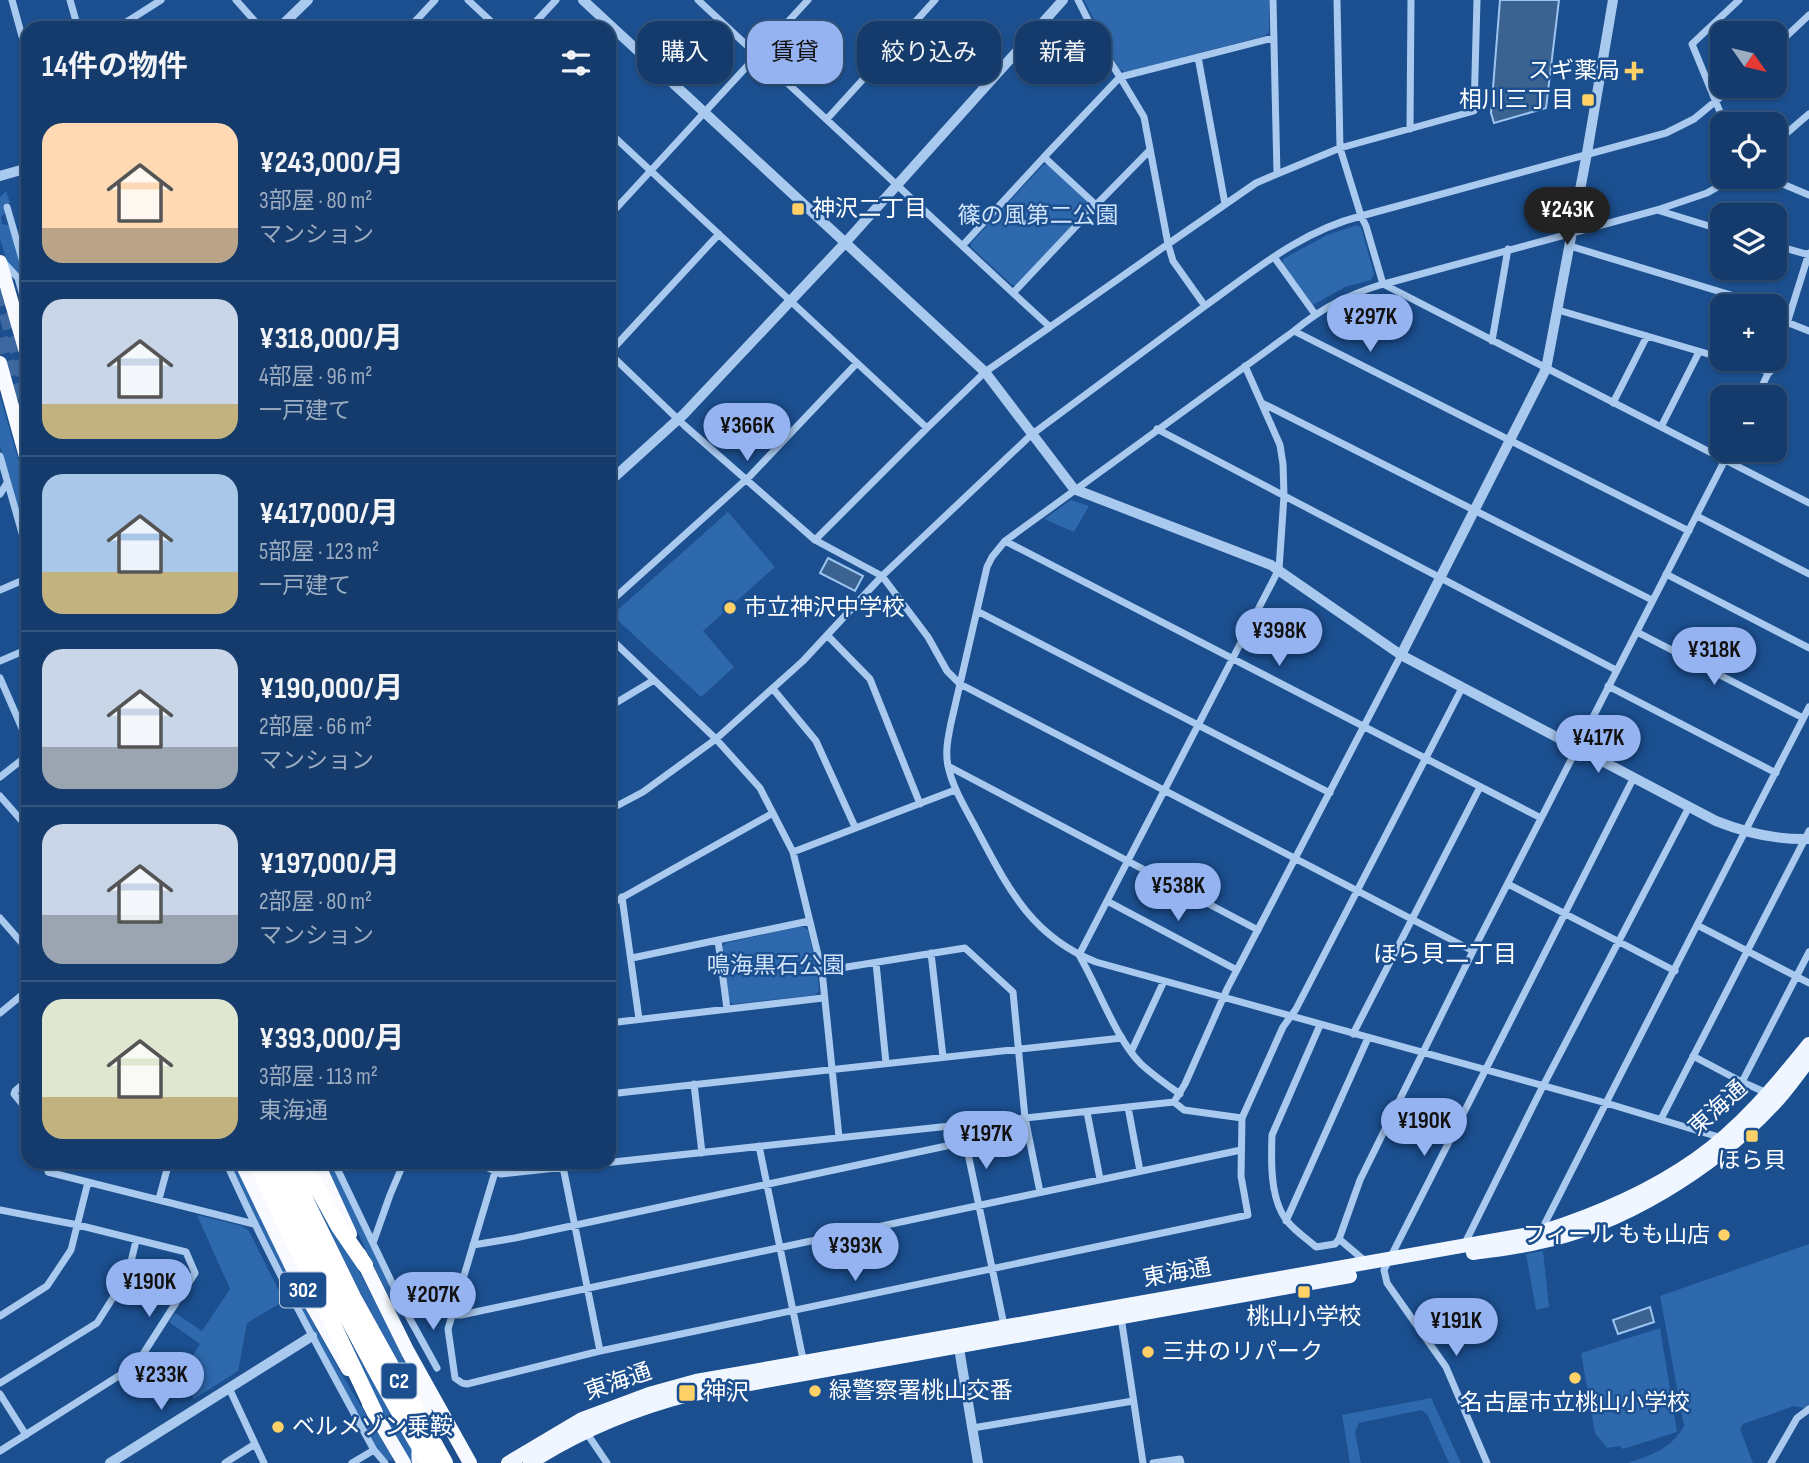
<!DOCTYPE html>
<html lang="ja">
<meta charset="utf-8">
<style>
:root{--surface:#143b6b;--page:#1d4271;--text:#f1f3f6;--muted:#9dadc1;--line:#33557e;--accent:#95b2f1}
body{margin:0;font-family:"Sofia Sans Condensed","Noto Sans JP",sans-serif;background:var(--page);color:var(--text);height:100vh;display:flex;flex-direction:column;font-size:26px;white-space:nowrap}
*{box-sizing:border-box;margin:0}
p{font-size:23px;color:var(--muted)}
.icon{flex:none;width:38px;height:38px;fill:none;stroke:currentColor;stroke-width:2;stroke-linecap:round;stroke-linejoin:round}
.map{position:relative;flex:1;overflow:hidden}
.details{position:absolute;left:21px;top:21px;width:595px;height:1148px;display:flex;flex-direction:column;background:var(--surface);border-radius:21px;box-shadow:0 2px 5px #0004,0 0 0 2px var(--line)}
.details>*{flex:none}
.hud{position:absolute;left:637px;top:21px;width:665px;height:63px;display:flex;gap:14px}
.needle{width:46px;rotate:124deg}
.fabs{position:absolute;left:1710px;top:21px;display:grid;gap:14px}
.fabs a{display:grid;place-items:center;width:77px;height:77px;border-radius:14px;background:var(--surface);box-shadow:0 2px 5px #0004,0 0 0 2px var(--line);font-size:35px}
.price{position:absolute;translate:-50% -60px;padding:0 16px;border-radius:24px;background:var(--accent);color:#111;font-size:23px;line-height:46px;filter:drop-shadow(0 2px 4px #0008)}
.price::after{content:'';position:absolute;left:50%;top:42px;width:21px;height:16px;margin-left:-10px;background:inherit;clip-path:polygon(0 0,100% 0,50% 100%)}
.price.on{background:#222;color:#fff}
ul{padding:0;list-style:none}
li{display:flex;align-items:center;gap:21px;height:175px;padding:0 21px}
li+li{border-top:2px solid var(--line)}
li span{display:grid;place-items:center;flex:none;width:196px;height:140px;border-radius:21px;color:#555}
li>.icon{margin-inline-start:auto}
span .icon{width:84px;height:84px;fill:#fffc;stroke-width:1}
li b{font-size:30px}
h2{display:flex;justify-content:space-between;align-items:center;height:84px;padding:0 21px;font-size:30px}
.tag{padding:0 24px;border-radius:21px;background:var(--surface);box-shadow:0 2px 5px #0004,0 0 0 2px var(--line);font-size:24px;line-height:63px}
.tag.on{background:var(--accent);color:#111}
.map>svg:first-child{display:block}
.green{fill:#2e69ad}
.water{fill:#3c6290;stroke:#9cc4f0;stroke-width:2}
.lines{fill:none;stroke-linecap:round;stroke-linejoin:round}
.motorway-tunnel{stroke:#3d69a0;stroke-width:16;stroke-dasharray:16 8;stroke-linecap:butt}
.minor{stroke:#a9c9ee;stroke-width:7}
.tertiary{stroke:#a9c9ee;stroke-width:10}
.primary{stroke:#f0f6ff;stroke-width:14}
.trunk{stroke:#f8faff;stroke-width:14}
.motorway{stroke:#fff;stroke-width:16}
.poi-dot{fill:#ffd166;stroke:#1b4f8f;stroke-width:2.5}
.labels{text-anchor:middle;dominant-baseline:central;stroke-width:5;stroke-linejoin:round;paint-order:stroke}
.shield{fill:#1b4f8f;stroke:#bbcadd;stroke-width:2}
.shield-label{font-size:21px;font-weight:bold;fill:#fff}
.poi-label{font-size:23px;fill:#fff;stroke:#1b4f8f;text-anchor:start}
.park-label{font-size:23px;fill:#cfe3fa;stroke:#1b4f8f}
.street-label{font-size:23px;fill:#fff;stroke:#1b4f8f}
.neighbourhood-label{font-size:24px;fill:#fff;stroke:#1b4f8f}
</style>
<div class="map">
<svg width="1809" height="1463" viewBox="0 0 1809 1463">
<rect width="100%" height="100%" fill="#1b4f8f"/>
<!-- green -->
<path class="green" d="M1084,0H1269V32L1265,36L1125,72L1119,69Z
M1048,164L1089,203L1088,209L1017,285H1012L971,247V243L1043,165Z
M6,191L10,203L3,205L5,213L1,217L2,224L9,225L28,292V305L19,274L7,261L0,239V197Z
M1357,225L1361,227L1374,274L1371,280L1345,287L1313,305L1283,264V259L1327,235Z
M0,396L28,493V543L0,446Z
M1071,500L1089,506L1074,532L1044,519Z
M728,512L775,567L703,631L734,667L701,697L612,615Z
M802,926L808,930L817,970L819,991L815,995L733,1004L729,1001L722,947L726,943Z
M228,1162H234L296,1292L341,1373L392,1457V1461L386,1460L381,1454C326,1359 274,1261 228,1162Z
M323,1162H331L398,1301L401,1310L400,1319Z
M299,1169L317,1194L393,1334L421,1404L354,1282L313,1195L311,1196Z
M197,1215L242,1226L249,1231L284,1301L247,1323L238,1371L194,1399L180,1378L200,1344L169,1322L175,1313L202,1331L230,1289Z
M1809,1244V1407L1804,1408L1794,1406L1743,1424L1740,1429L1753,1463H1628C1652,1455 1671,1449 1684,1426L1660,1296Z
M1543,1251L1549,1307L1536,1310L1526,1254Z
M338,1321L414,1452L416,1463H411L396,1440Z
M1660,1328L1677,1432L1623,1449L1620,1446L1607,1448L1595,1433L1581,1353Z
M1431,1398L1461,1463H1449L1427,1414L1421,1410L1359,1423L1355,1432L1361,1463H1350L1342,1415Z"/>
<!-- water -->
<path class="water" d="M1500,0H1559L1546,108L1494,123L1491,113Z
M828,558L863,576L855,591L820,573Z
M1650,1307L1654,1322L1618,1334L1613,1320Z"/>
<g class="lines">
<!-- motorway-tunnel -->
<path class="motorway-tunnel" d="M0,290L28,388
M0,338L28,436"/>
<!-- minor -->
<path class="minor" d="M12,0L28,58
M70,0L78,28
M236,0L261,28
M468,0L498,28
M698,0L1013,293
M1273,0L1277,174
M1337,0L1340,148L1361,216L1666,133L1694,119L1734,86
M916,21L935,0
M117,28L161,0
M409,28L435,0
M530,28L556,0
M1273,38L1120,77L1144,117L1168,244L1256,183L1277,174L1340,148L1474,111L1477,0
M1774,48L1809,15
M1198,57L1225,204
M827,119L916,21L987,85
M1725,124L1692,44L1739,0
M1410,129L1411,0
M609,132L927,428L985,372L1050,327L1013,293L1096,205L1044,157L1120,77L1104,52L1078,0
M1774,144L1809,114
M1766,177L1809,195
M1096,205L1150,150
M7,207L28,280
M1657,210L1722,230
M609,216L808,0
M963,245L1044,157
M1774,245L1809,255
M1570,246L1767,306
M1274,257L1315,314
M5,264L18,278L28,314
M1383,284L1809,503
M1384,284L1657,210L1707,193L1735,177
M1205,306C1254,271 1301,231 1361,216L1366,226L1383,284C1348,295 1323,307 1294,331
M1774,309L1790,313
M1558,310L1722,358
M1789,323L1809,331
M1492,341L1508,249
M609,353L685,426L815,540L882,576L928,637L947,671L960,684L1473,951
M609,353L719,234
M1723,359L1770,372
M1757,397L1778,352L1809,253
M1613,403L1647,336
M1264,404L1652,600
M1661,427L1699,352
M1157,429L1616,670
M0,456L28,554
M0,494L7,483
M1697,516L1809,574
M1689,531L1294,331L1005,541L992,557L987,567L951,723C948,738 945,751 948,766C953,789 966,809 977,830C1008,888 1031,936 1096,962L1606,1103L1697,925L1809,983
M815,540L927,428
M1005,541L1541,818
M1666,574L1809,648
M0,590L28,578
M609,603L750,476L857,363
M977,611L1330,793
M1637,632L1803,718
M828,636L870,679L920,804
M609,637L716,739L803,661L882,576L1031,435L1205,306L1173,261L1168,244L1050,327
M0,661L28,649
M0,678L28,742
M1608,686L1776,773
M773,689L816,741L855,827
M609,707L654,680
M948,766L1258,930
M0,777L28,755
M0,796L28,828
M609,810L643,792L716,739L760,788L793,852L822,971L839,1137
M793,852L955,790
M1508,884L1675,971
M622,897L639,1019
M1107,901L1237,970
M609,905L773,813
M0,918L28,950
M1697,925L1809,707
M718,940L727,1009
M931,953L943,1057
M632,958L809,921
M876,963L886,1063
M822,971L965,948L1013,992L1025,1118L1040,1192
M0,1013L28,990
M609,1023L823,998
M1320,1025L1272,1135C1271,1161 1270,1200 1287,1221C1295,1231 1307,1239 1316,1247L1335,1244L1339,1239L1360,1180L1473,951L1730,450
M1353,1034L1480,787
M1131,1052L1164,981
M1693,1056L1742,1082L1809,952
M28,1080L15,1091L14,1094L28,1111
M1742,1082L1767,1093
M694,1084L702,1153
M609,1094L1122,1038
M1180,1094C1167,1085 1153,1075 1141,1064C1116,1039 1098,987 1079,955L1279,569L1284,496L1283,464L1280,445L1245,366
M1174,1102L1184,1110L1242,1118
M1128,1107L1140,1171
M1087,1112L1100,1179
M1661,1119L1809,831
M962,1125L1004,1325
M759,1146L804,1364
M48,1162V1172L254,1224
M226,1162C270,1260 322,1355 374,1450L385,1463
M334,1162L405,1310L437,1368
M476,1162L501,1174L1174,1102L1185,1084L1227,989L1401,655
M562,1162L600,1351
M495,1172L448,1329L455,1378L462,1383L467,1384L600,1351L1248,1215L1241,1176L1242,1118L1283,1027L1296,1009L1462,688
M159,1199L169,1162
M0,1210L78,1225L186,1252L195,1273L136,1365L0,1451
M1286,1221L1368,1038
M1541,1231L1606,1103L1722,1138
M1339,1239L1365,1261
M373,1243L390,1195L404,1162
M473,1245L515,1238L965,1142
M1464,1245L1543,1086L1689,807
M453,1315H461L1241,1150
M0,1316L47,1286L71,1250L88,1182
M1121,1317L1143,1463
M0,1383L97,1323L128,1274L136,1241
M229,1388L264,1463
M0,1394L26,1435
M973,1428L1133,1401
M586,1432L607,1463
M225,1463L255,1444
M352,1463L374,1450
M1153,1463L1180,1459L1181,1463
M1487,1463L1446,1367L1387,1283L1384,1270L1634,777
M1771,1463L1797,1418L1809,1409"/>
<!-- tertiary -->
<path class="tertiary" d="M583,0L985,372L1074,489L1271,565L1401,655L1716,821C1746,833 1777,840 1809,839
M279,28L308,0
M0,176L28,168
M609,482L684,414L845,243L1063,0
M1401,655L1546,369L1587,153L1613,0
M958,1342L978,1463
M110,1463L312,1336"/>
<!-- primary -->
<path class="primary" d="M1473,1253C1494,1250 1515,1248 1536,1243C1622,1226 1713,1169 1772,1106C1786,1092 1797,1075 1809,1060
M508,1463L582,1419L649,1394L696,1381L1541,1232C1595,1215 1649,1192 1696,1159C1740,1128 1776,1085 1809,1044
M530,1463C580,1431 630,1410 688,1395L1350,1276"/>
<!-- trunk -->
<path class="trunk" d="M0,262L28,359
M0,363L28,464
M241,1162L302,1288L348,1369
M317,1162L350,1234
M360,1255L408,1352L470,1463
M369,1404L404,1463
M419,1463C415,1435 433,1420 420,1387"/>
<!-- motorway -->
<path class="motorway" d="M256,1162L375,1413
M270,1162C319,1265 370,1366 429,1463
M287,1162L354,1299L445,1463
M303,1162L339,1227L365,1265"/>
</g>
<!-- markers -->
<g class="poi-dot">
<path d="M1630.5 60.5h7v7h7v7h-7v7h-7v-7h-7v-7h7z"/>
<rect x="1581" y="93" width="14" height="14" rx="3.5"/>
<rect x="791" y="202" width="14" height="14" rx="3.5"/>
<circle cx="730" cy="608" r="7"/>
<rect x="1745" y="1129" width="14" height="14" rx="3.5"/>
<circle cx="1724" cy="1235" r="7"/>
<rect x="1297" y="1285" width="14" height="14" rx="3.5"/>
<circle cx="1148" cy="1352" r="7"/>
<circle cx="1575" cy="1378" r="7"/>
<circle cx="815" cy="1391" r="7"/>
<rect x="678" y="1384" width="18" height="18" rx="3.5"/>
<circle cx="278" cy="1427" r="7"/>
</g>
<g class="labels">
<!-- shield labels -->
<g class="shield">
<rect x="280" y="1272.5" width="46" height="35" rx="5"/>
<rect x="381.5" y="1363.5" width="35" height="35" rx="5"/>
</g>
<g class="shield-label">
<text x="303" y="1290">302</text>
<text x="399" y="1381">C2</text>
</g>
<!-- poi labels -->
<g class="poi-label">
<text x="1620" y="71" text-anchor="end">スギ薬局</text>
<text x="1574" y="100" text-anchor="end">相川三丁目</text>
<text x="812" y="209">神沢二丁目</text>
<text x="744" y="608">市立神沢中学校</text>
<text x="1752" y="1161" text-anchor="middle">ほら貝</text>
<text x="1710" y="1235" text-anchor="end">フィール もも山店</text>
<text x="1304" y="1317" text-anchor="middle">桃山小学校</text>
<text x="1162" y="1352">三井のリパーク</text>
<text x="829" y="1391">緑警察署桃山交番</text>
<text x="703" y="1393">神沢</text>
<text x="1575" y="1403" text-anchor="middle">名古屋市立桃山小学校</text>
<text x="292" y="1427">ベルメゾン乗鞍</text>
</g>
<!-- park labels -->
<g class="park-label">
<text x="1038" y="216">篠の風第二公園</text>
<text x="776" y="966">鳴海黒石公園</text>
</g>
<!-- street labels -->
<g class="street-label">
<text transform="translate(1718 1108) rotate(-42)">東海通</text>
<text transform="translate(1177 1273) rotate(-10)">東海通</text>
<text transform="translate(618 1382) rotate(-19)">東海通</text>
</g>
<!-- neighbourhood labels -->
<g class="neighbourhood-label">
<text x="1445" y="954">ほら貝二丁目</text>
</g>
</g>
</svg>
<div class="fabs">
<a><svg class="needle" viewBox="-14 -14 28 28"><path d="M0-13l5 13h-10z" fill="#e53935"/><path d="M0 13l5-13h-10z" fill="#9dadc1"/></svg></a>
<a><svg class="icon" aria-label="locate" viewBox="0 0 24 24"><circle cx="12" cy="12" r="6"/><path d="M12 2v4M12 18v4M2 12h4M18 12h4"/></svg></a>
<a><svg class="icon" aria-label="layers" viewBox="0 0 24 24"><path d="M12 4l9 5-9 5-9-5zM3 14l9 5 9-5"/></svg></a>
<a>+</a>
<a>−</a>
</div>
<b class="price on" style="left:1567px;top:247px">¥243K</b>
<b class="price" style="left:1370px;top:354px">¥297K</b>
<b class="price" style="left:747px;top:463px">¥366K</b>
<b class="price" style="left:1279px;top:668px">¥398K</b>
<b class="price" style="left:1714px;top:687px">¥318K</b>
<b class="price" style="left:1598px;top:775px">¥417K</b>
<b class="price" style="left:1178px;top:923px">¥538K</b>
<b class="price" style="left:1424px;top:1158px">¥190K</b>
<b class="price" style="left:986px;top:1171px">¥197K</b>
<b class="price" style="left:855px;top:1283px">¥393K</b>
<b class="price" style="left:149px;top:1319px">¥190K</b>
<b class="price" style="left:433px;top:1332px">¥207K</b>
<b class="price" style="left:1456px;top:1358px">¥191K</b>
<b class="price" style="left:161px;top:1412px">¥233K</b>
<div class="hud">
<a class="tag">購入</a>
<a class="tag on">賃貸</a>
<a class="tag">絞り込み</a>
<a class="tag">新着</a>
</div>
<section class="details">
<h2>14件の物件<svg class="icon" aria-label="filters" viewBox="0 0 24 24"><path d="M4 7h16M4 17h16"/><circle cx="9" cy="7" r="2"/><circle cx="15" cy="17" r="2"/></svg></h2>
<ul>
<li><span style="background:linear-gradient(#ffd9b3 75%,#b9a48a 0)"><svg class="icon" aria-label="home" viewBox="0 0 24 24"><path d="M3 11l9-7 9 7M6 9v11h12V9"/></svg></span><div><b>¥243,000/月</b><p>3部屋 · 80 m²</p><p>マンション</p></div></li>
<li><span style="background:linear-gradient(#c9d6e8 75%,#c2b280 0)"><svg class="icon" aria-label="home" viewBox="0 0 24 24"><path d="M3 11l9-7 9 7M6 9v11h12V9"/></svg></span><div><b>¥318,000/月</b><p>4部屋 · 96 m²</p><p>一戸建て</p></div></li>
<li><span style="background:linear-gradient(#a9c7e8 70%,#c2b280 0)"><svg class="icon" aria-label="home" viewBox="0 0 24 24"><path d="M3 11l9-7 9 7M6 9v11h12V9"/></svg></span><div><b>¥417,000/月</b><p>5部屋 · 123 m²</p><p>一戸建て</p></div></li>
<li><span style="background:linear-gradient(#c9d6e8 70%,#9aa5b1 0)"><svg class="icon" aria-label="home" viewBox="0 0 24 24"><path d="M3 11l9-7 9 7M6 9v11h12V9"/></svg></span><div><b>¥190,000/月</b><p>2部屋 · 66 m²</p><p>マンション</p></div></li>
<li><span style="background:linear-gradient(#c9d6e8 65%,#9aa5b1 0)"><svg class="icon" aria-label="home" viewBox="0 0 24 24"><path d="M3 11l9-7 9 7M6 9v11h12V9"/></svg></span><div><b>¥197,000/月</b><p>2部屋 · 80 m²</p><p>マンション</p></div></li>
<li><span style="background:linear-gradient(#dfe7d0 70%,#c2b280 0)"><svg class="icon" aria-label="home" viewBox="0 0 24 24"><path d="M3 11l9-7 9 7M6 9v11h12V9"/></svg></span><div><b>¥393,000/月</b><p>3部屋 · 113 m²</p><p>東海通</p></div></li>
</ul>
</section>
</div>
